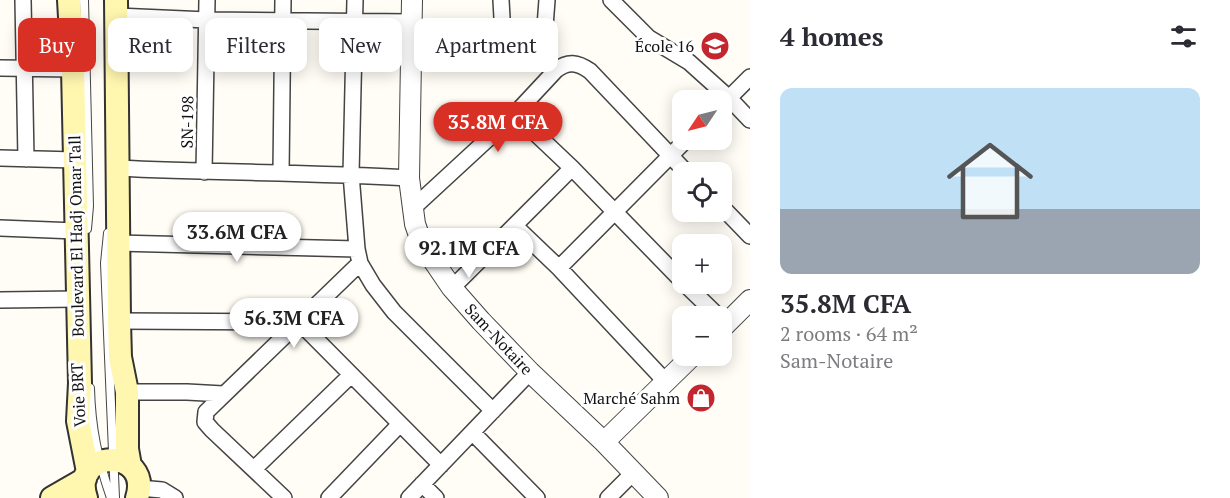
<!DOCTYPE html>
<meta charset="utf-8">
<style>
:root{--surface:#fff;--page:#f7f7f7;--text:#2b2b33;--muted:#7c7c81;--accent:#d93025}
body{margin:0;font-family:"PT Serif",serif;background:var(--page);color:var(--text);height:100vh;display:flex;flex-direction:column;font-size:22px;white-space:nowrap}
*{box-sizing:border-box;margin:0}
p{font-size:20px;color:var(--muted)}
.icon{flex:none;width:33px;height:33px;fill:none;stroke:currentColor;stroke-width:2;stroke-linecap:round;stroke-linejoin:round}
.map{position:relative;flex:1;overflow:hidden}
.drawer{display:flex;flex-direction:column;background:var(--surface);width:480px}
.drawer>*{flex:none}
.top-card{position:absolute;left:18px;top:18px;width:570px;height:54px;display:flex;gap:12px}
.needle{width:39px;rotate:235deg}
.tools{position:absolute;left:672px;top:90px;display:grid;gap:12px}
.tools a{display:grid;place-items:center;width:60px;height:60px;border-radius:12px;background:var(--surface);box-shadow:0 3px 15px #0003;font-size:30px}
.price{position:absolute;translate:-50% -51px;padding:0 14px;border-radius:21px;background:#fff;color:#222;font-size:20px;line-height:39px;filter:drop-shadow(0 2px 3px #0008)}
.price::after{content:'';position:absolute;left:50%;top:36px;width:18px;height:14px;margin-left:-9px;background:inherit;clip-path:polygon(0 0,100% 0,50% 100%)}
.price.current{background:var(--accent);color:#fff}
ul{padding:0;list-style:none}
li{display:grid;align-content:center;gap:12px;height:318px;padding:0 30px}
li span{display:grid;place-items:center;height:186px;border-radius:12px;color:#555}
li>.icon{margin-inline-start:auto}
span .icon{width:108px;height:108px;fill:#fffc;stroke-width:1}
li b{font-size:26px}
h2{display:flex;justify-content:space-between;align-items:center;height:72px;padding:0 30px;font-size:26px}
.chip{padding:0 21px;border-radius:12px;background:var(--surface);box-shadow:0 3px 15px #0003;font-size:21px;line-height:54px}
.chip.current{background:var(--accent);color:#fff}
main{display:flex;flex:1;min-height:0}
.map>svg:first-child{display:block}
.lines{fill:none;stroke-linecap:round;stroke-linejoin:round}
.service-casing{stroke:#444;stroke-width:10}
.minor-casing{stroke:#444;stroke-width:18}
.tertiary-casing{stroke:#444;stroke-width:22}
.secondary-casing{stroke:#333;stroke-width:26}
.service{stroke:#fff;stroke-width:8}
.minor{stroke:#fff;stroke-width:15}
.tertiary{stroke:#fff;stroke-width:20}
.secondary{stroke:#fff6b0;stroke-width:22}
.labels{text-anchor:middle;dominant-baseline:central;stroke-width:6;stroke-linejoin:round;paint-order:stroke}
.poi-label{font-size:16px;fill:#111;stroke:#fff;text-anchor:end}
.street-label{font-size:16px;fill:#111;stroke:#fff}
</style>
<main>
<div class="map">
<svg width="750" height="498" viewBox="0 0 750 498">
<rect width="100%" height="100%" fill="#fffdf5"/>
<g class="lines">
<!-- service casing -->
<g class="service-casing">
<path id="service" d="M84,0L89,206L87,229
M108,233L105,263L115,498
M90,388C91,429 98,460 111,498"/>
</g>
<!-- minor casing -->
<g class="minor-casing">
<path id="minor" d="M23,0L26,159
M355,0L351,174L357,249L360,263L373,285L394,312L493,411
M501,0L504,54
M611,0L649,38L689,62L729,98L750,120
M117,16L207,20L411,22
M411,61L543,53L547,0
M0,68L73,69
M722,105L750,77
M515,114L572,168L682,281
M0,158L75,160
M117,168C214,173 312,172 409,178
M204,172L207,0
M281,173L283,0
M722,207L750,236
M412,209L515,114L556,70C568,61 577,62 590,71L686,172
M515,226L559,268L666,382
M0,228L76,231
M117,243L357,249
M559,268L686,140
M685,284L718,316
M452,288L572,168
M0,300L77,299
M119,321L299,322L441,465
M127,392H187L223,394
M473,433L537,498
M254,469L351,375
M422,484L436,498
M139,488L162,490L175,498
M284,498L212,430L205,422L206,412L360,263
M329,498L400,424
M409,498L530,372
M608,498L633,473"/>
</g>
<!-- tertiary casing -->
<g class="tertiary-casing">
<path id="tertiary" d="M412,0L409,178L415,224L422,244L452,288L481,321L530,372L604,442L658,498
M722,328L750,300
M604,442L692,356"/>
</g>
<!-- secondary casing -->
<g class="secondary-casing">
<path id="secondary" d="M69,0L73,69L80,383L78,421L88,472
M116,0L119,321L120,357L127,392V449L130,466
M52,498L85,479
M86,498C69,448 153,447 137,498"/>
</g>
<!-- service -->
<use href="#service" class="service"/>
<!-- minor -->
<use href="#minor" class="minor"/>
<!-- tertiary -->
<use href="#tertiary" class="tertiary"/>
<!-- secondary -->
<use href="#secondary" class="secondary"/>
</g>
<!-- icons -->
<defs>
<g id="school-disc" transform="scale(1.5)"><circle r="9.5" fill="#c4262e" stroke="#fff"/><path d="M0-5L7-2L0 1L-7-2ZM-4 1L0 2.5L4 1V4Q0 6-4 4Z" fill="#fff"/></g>
<g id="shop-disc" transform="scale(1.5)"><circle r="9.5" fill="#c4262e" stroke="#fff"/><path d="M-5-2.5h2.3a2.7 3.5 0 0 1 5.4 0H5L5.5 6h-11ZM-1.5-2.5h3a1.5 2.3 0 0 0-3 0Z" fill="#fff"/></g>
</defs>
<g fill-rule="evenodd">
<use href="#school-disc" x="715" y="46"/>
<use href="#shop-disc" x="701" y="398"/>
</g>
<g class="labels">
<!-- poi labels -->
<g class="poi-label">
<text x="694" y="46">École 16</text>
<text x="680" y="398">Marché Sahm</text>
</g>
<!-- street labels -->
<g class="street-label">
<text transform="translate(187 122) rotate(-89)">SN-198</text>
<text transform="translate(76 236) rotate(-91)">Boulevard El Hadj Omar Tall</text>
<text transform="translate(499 339) rotate(47)">Sam-Notaire</text>
<text transform="translate(78 395) rotate(-93)">Voie BRT</text>
</g>
</g>
</svg>
<div class="tools">
<a><svg class="needle" viewBox="-14 -14 28 28"><path d="M0-13l5 13h-10z" fill="#e53935"/><path d="M0 13l5-13h-10z" fill="#7c7c81"/></svg></a>
<a><svg class="icon" aria-label="locate" viewBox="0 0 24 24"><circle cx="12" cy="12" r="6"/><path d="M12 2v4M12 18v4M2 12h4M18 12h4"/></svg></a>
<a>+</a>
<a>−</a>
</div>
<b class="price current" style="left:498px;top:153px">35.8M CFA</b>
<b class="price" style="left:237px;top:263px">33.6M CFA</b>
<b class="price" style="left:469px;top:279px">92.1M CFA</b>
<b class="price" style="left:294px;top:349px">56.3M CFA</b>
<div class="top-card">
<a class="chip current">Buy</a>
<a class="chip">Rent</a>
<a class="chip">Filters</a>
<a class="chip">New</a>
<a class="chip">Apartment</a>
</div>
</div>
<section class="drawer">
<h2>4 homes<svg class="icon" aria-label="filters" viewBox="0 0 24 24"><path d="M4 7h16M4 17h16"/><circle cx="9" cy="7" r="2"/><circle cx="15" cy="17" r="2"/></svg></h2>
<ul>
<li><span style="background:linear-gradient(#bfe0f5 65%,#9aa5b1 0)"><svg class="icon" aria-label="home" viewBox="0 0 24 24"><path d="M3 11l9-7 9 7M6 9v11h12V9"/></svg></span><div><b>35.8M CFA</b><p>2 rooms · 64 m²</p><p>Sam-Notaire</p></div></li>
</ul>
</section>
</main>
